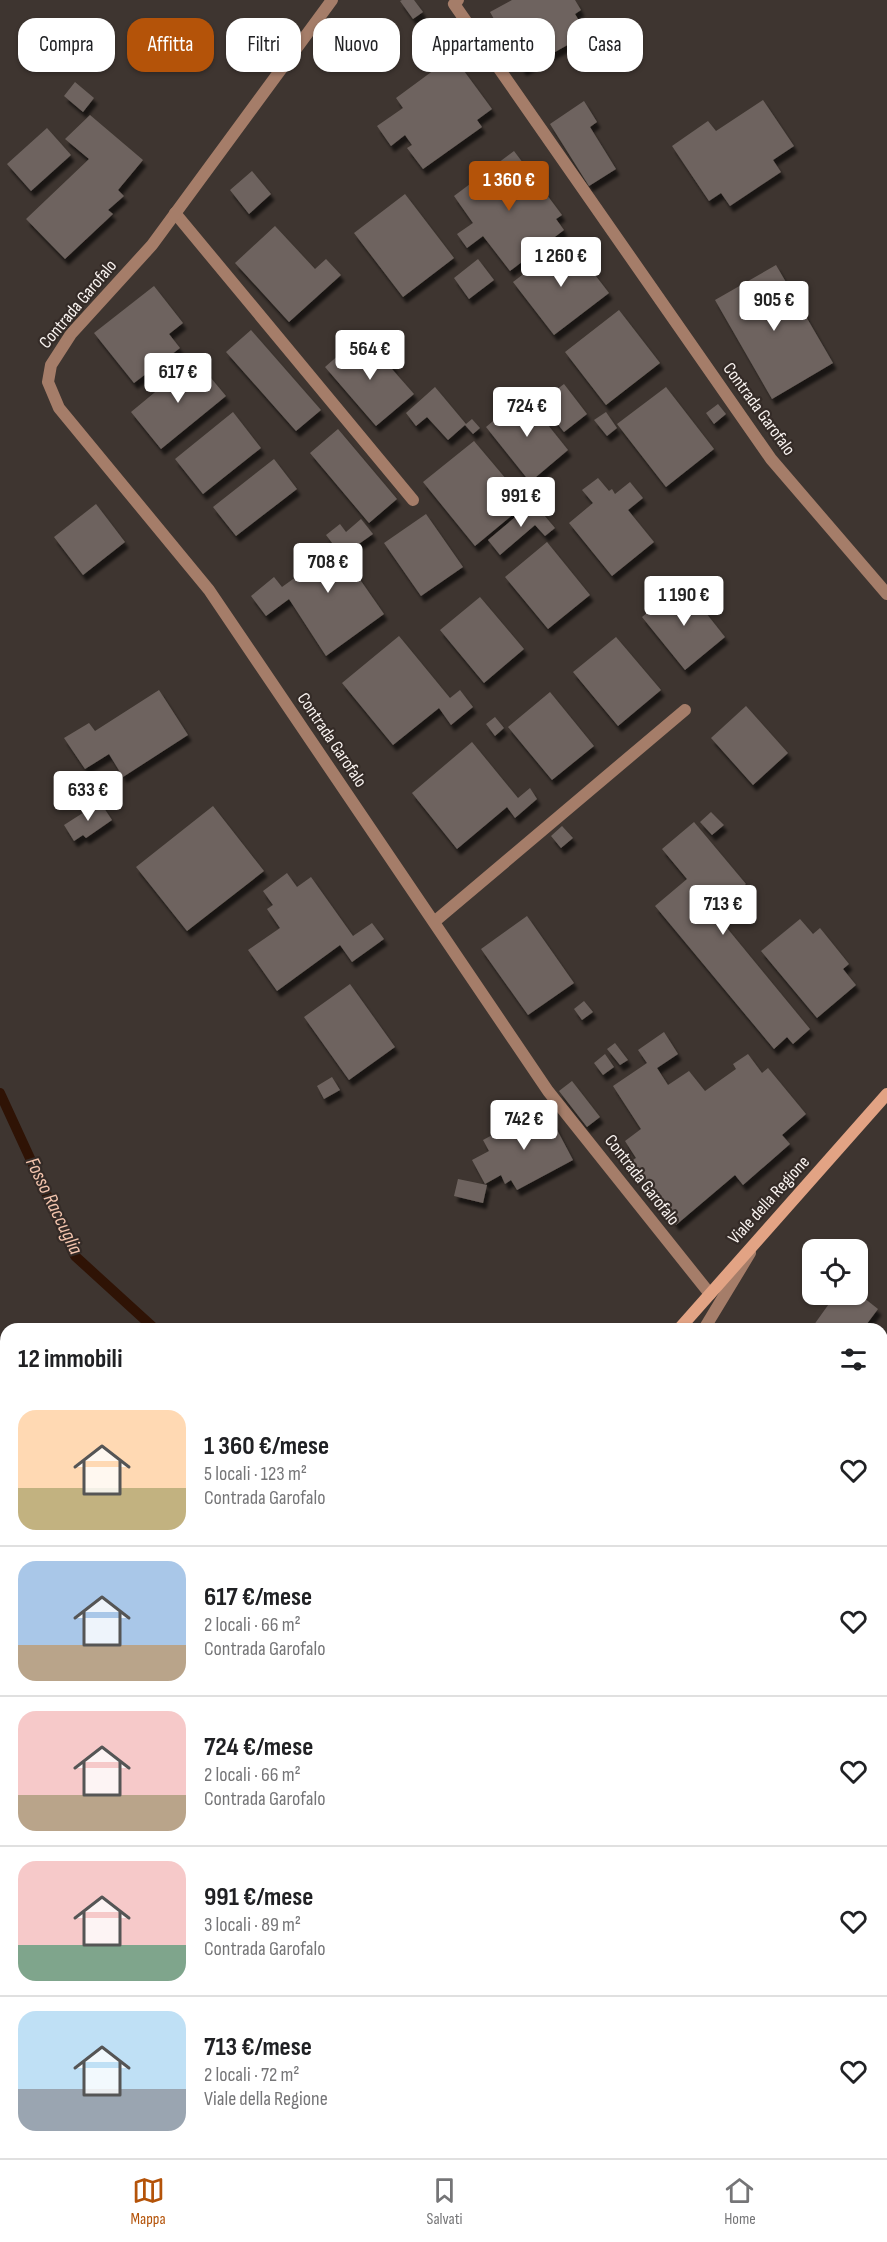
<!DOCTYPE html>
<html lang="it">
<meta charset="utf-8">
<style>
:root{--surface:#fff;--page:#f6f6f6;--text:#202124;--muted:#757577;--line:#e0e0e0;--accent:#b45309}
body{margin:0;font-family:"Sofia Sans Condensed",sans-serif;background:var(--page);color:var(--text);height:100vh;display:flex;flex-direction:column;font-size:22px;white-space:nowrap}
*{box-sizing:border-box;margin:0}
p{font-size:20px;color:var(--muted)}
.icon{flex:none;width:33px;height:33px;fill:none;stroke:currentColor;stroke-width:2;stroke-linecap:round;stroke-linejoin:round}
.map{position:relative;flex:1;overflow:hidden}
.details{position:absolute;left:0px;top:1323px;width:888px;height:836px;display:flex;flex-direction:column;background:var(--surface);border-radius:18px 18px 0 0;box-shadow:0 2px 4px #0004}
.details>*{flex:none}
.banner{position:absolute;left:18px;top:18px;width:852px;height:54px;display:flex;gap:12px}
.tools{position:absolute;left:802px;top:1239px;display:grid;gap:12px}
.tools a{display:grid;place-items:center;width:66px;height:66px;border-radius:12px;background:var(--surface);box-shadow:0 2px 4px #0004;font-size:30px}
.price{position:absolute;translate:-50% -51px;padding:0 14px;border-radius:6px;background:#fff;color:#222;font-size:20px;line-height:39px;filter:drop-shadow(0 2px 3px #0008)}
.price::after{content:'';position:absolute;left:50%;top:36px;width:18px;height:14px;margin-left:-9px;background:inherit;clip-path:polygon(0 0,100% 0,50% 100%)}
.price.current{background:var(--accent);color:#fff}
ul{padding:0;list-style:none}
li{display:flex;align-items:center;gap:18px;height:150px;padding:0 18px}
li+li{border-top:2px solid var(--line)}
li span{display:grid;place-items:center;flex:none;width:168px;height:120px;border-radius:18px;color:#555}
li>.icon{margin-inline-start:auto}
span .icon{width:72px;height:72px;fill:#fffc;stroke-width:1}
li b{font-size:26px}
h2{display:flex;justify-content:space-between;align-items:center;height:72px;padding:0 18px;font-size:26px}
.chip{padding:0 21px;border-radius:18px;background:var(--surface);box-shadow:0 2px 4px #0004;font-size:21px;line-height:54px}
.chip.current{background:var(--accent);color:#fff}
.dock{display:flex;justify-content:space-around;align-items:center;height:84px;border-top:2px solid var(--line);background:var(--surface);font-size:16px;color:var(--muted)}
.dock a{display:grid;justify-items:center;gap:3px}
.dock .current{color:var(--accent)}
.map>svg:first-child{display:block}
.built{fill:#4c3d35}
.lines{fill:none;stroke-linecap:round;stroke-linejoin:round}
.stream{stroke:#2f1305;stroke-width:10}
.building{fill:#6e645f;filter:url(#shadow)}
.service{stroke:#a57d69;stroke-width:12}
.minor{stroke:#a57d69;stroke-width:12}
.tertiary{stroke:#a57d69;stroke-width:12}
.secondary{stroke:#e2a384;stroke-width:12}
.labels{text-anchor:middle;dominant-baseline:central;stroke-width:4.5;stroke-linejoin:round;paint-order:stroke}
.street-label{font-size:18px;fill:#f9f3f0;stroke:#342b27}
.water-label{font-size:20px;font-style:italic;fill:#f3c4ad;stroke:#342b27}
</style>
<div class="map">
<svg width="887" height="2158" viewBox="0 0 887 2158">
<defs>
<filter id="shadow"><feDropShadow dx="3.5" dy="6" stdDeviation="1.5" flood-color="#0009"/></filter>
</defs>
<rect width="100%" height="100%" fill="#3e3530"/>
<!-- built -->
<path class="built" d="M515,2152H792L794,2158H503Z"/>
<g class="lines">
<!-- stream -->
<path class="stream" d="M0,1093L75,1256L155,1329"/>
</g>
<!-- building -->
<path class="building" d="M402,0H414L423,12L413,19L400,1Z
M512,0H575L581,10L575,14L587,34L523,70L490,12Z
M453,56L492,109L477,120L482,127L423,169L407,148L412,145L405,135L391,146L377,126L403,108L396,98Z
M75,82L94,98L83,112L64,96Z
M763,100L794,146L773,160L781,172L730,206L721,193L709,201L672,146L708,121L716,131Z
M584,101L597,122L590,127L616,169L589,186L550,124Z
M90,115L143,160L118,190L124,196L108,210L113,214L65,259L26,219L89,159L65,139Z
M47,128L71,155L31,191L7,164Z
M514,151L562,215L556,219L564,230L510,271L483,236L467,248L457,234L473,223L454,196Z
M252,171L271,194L249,214L230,190Z
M405,194L454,258L403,297L354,233Z
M275,226L315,269L326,259L341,275L289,322L235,263Z
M568,240L609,293L554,335L513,282Z
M478,259L494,280L469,299L454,278Z
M776,265L833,363L772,399L715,300Z
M154,286L183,323L169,334L180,348L134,383L94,333Z
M619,310L660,363L606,405L565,352Z
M251,330L321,410L296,431L226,352Z
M356,340L366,352L374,344L394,367L392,369L414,394L376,426L325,367Z
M195,359L226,396L161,449L131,412Z
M564,384L587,414L564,432L540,402Z
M435,387L466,424L472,419L480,428L473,434L465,425L448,440L427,417L416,426L406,413Z
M666,387L714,449L666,487L617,424Z
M524,395L568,450L530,482L486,427Z
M718,404L726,414L714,424L706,413Z
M233,412L261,448L203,494L175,459Z
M606,412L617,428L607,436L594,420Z
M338,429L397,499L369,523L310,453Z
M474,441L522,498L511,507L516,512L475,546L423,482Z
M274,459L297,489L236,536L213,507Z
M598,478L609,491L612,489L615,494L630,482L643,498L628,510L654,542L612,576L569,523L593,503L582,490Z
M533,502L555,528L545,536L535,525L500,555L488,540Z
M96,504L125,542L83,575L54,537Z
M426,514L463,567L421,596L384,543Z
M361,519L373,534L343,555L384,614L326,656L289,599L266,616L251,596L274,577L282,587L336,548L326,535L340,524L346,532Z
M547,542L590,595L548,629L505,577Z
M683,584L725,637L685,670L642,617Z
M480,597L524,649L484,683L440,630Z
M399,636L450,698L460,690L473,707L451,725L439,708L393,745L342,683Z
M616,637L661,690L618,726L573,672Z
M159,690L188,735L123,777L109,754L85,769L64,738L89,723L95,731Z
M550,692L594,746L552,780L508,727Z
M746,706L788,753L753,785L711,738Z
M495,717L504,728L495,736L486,724Z
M472,742L518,798L530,788L537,799L515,818L507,807L457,849L412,793Z
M100,802L112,820L86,838L83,835L74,841L64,825Z
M213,806L264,871L187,931L136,867Z
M711,812L724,825L712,835L700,822Z
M694,822L746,884L713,911L810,1029L793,1044L787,1037L774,1049L655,906L687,879L662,849Z
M562,826L573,838L561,848L551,836Z
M287,873L297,887L311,877L353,936L372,923L384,939L352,962L340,945L277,991L248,950L280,928L267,909L273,905L263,891Z
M527,916L574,983L528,1015L481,949Z
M800,919L813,934L820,928L849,964L843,969L856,985L817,1018L761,951Z
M350,984L395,1047L349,1080L304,1017Z
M584,1001L593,1012L582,1020L574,1009Z
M664,1032L678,1054L657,1068L668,1085L689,1071L705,1091L736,1069L733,1064L748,1054L762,1073L768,1068L806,1114L782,1135L790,1144L743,1185L735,1175L676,1225L630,1162L636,1158L625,1141L641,1129L613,1086L647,1063L638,1050Z
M615,1043L628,1060L620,1065L607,1049Z
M605,1054L614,1067L603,1075L594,1063Z
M332,1077L340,1090L324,1099L317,1086Z
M572,1081L600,1117L587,1127L559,1091Z
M545,1107L573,1160L517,1190L511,1180L505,1184L501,1175L485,1184L472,1160L489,1151L483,1140Z
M458,1179L487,1185L483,1203L454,1196Z
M836,1294H859L878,1309L863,1329H811Z
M882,1406L887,1410V1486L882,1482Z
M887,1491V1529L882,1525V1498Z
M882,1957L887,1966V2051L882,2043Z
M887,2127V2155L882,2146V2130Z
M596,2152H643L645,2158H591L597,2155Z"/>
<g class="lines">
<!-- service -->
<path class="service" d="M175,213L413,500"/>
<!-- minor -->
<path class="minor" d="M332,0L152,245L71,334L51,365L48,382L59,408L209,590L548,1091L710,1294
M458,0L454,4L771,459L887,594
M434,922L685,710
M0,1731L6,1749
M0,2027L6,2031"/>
<!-- tertiary -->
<path class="tertiary" d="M704,1329L750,1253
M815,2152L818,2158"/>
<!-- secondary -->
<path class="secondary" d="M679,1329L887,1094
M0,2050L6,2044"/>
</g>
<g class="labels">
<!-- street labels -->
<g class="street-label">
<text transform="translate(78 304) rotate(-50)">Contrada Garofalo</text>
<text transform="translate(759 409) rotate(54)">Contrada Garofalo</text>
<text transform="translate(332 740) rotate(56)">Contrada Garofalo</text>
<text transform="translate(642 1180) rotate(52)">Contrada Garofalo</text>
<text transform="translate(769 1200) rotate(-48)">Viale della Regione</text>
</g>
<!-- water labels -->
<g class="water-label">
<text transform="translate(54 1206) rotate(64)">Fosso Raccuglia</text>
</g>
</g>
</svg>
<div class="tools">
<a><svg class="icon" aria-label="locate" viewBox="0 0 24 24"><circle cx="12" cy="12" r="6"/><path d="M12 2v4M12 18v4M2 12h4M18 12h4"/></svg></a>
</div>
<b class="price current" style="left:509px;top:212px">1 360 €</b>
<b class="price" style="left:561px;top:288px">1 260 €</b>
<b class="price" style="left:774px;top:332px">905 €</b>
<b class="price" style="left:370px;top:381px">564 €</b>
<b class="price" style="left:178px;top:404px">617 €</b>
<b class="price" style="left:527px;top:438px">724 €</b>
<b class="price" style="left:521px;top:528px">991 €</b>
<b class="price" style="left:328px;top:594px">708 €</b>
<b class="price" style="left:684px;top:627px">1 190 €</b>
<b class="price" style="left:88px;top:822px">633 €</b>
<b class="price" style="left:723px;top:936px">713 €</b>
<b class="price" style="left:524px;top:1151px">742 €</b>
<div class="banner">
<a class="chip">Compra</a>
<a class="chip current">Affitta</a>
<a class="chip">Filtri</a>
<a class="chip">Nuovo</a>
<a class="chip">Appartamento</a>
<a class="chip">Casa</a>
</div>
<section class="details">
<h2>12 immobili<svg class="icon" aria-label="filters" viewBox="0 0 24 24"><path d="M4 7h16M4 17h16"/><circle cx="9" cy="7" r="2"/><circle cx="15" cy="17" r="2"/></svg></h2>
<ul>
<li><span style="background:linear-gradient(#ffd9b3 65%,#c2b280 0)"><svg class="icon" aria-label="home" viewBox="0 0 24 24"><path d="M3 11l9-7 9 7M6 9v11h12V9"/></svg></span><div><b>1 360 €/mese</b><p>5 locali · 123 m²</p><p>Contrada Garofalo</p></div><svg class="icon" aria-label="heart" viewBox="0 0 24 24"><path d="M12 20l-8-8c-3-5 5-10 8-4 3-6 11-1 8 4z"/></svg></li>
<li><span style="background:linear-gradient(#a9c7e8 70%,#b9a48a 0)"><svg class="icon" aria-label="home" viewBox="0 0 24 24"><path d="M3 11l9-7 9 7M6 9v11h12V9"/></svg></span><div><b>617 €/mese</b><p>2 locali · 66 m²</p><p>Contrada Garofalo</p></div><svg class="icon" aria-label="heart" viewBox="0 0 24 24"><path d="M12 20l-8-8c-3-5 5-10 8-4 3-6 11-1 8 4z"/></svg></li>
<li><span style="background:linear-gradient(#f6c9c9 70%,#b9a48a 0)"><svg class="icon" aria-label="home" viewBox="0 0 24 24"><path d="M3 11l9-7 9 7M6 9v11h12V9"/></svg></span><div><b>724 €/mese</b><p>2 locali · 66 m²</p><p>Contrada Garofalo</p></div><svg class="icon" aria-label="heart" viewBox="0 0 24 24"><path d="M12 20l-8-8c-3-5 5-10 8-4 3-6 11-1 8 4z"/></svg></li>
<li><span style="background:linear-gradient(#f6c9c9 70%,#7fa58c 0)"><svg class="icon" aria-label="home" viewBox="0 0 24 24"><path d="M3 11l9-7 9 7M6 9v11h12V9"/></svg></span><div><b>991 €/mese</b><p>3 locali · 89 m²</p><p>Contrada Garofalo</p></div><svg class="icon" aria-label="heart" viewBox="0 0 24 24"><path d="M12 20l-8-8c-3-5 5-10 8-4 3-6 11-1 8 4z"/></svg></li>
<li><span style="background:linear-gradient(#bfe0f5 65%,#9aa5b1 0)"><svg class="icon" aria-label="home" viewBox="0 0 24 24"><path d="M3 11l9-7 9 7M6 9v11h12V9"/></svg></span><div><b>713 €/mese</b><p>2 locali · 72 m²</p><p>Viale della Regione</p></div><svg class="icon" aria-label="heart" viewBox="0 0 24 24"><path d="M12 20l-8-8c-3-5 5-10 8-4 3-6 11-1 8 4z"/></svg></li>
</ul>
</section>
</div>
<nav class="dock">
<a class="current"><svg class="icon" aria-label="map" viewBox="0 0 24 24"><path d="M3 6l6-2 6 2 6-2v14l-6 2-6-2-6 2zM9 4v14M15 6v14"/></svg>Mappa</a>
<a><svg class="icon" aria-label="saved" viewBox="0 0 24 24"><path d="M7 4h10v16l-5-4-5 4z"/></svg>Salvati</a>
<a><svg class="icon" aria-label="home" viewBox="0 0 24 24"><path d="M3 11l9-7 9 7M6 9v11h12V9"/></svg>Home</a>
</nav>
